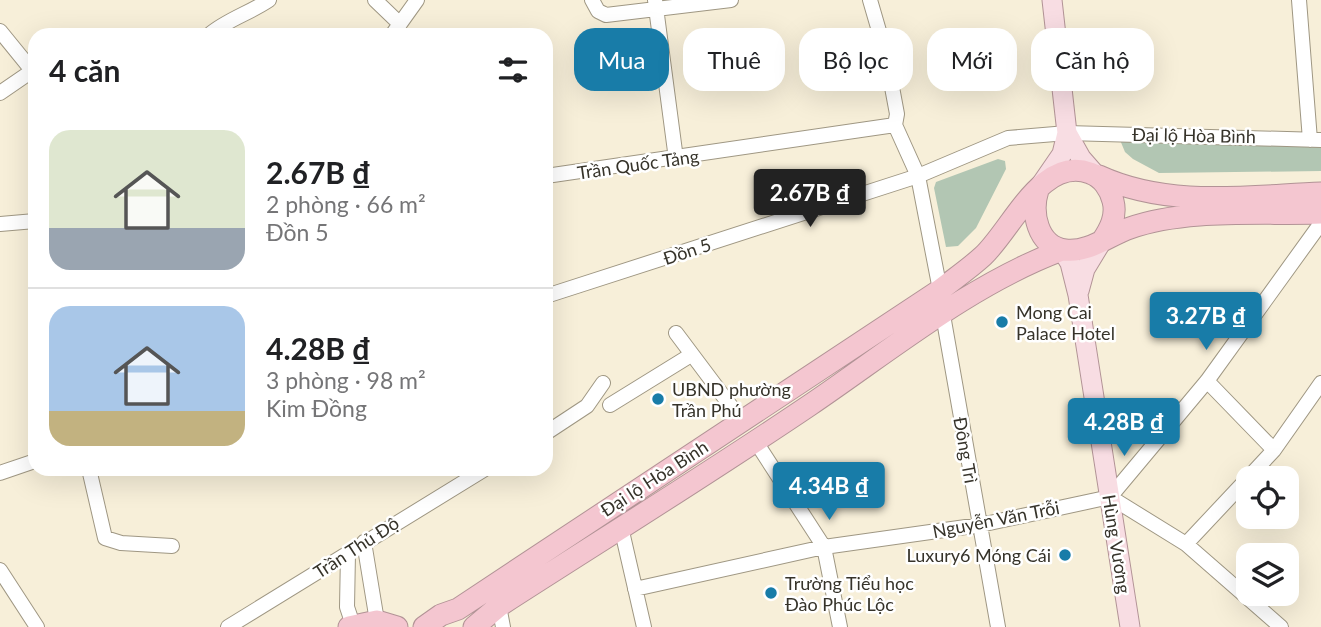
<!DOCTYPE html>
<html lang="vi">
<meta charset="utf-8">
<style>
:root{--surface:#fff;--page:#f6f6f6;--text:#202124;--muted:#757577;--line:#e0e0e0;--accent:#187ca8}
body{margin:0;font-family:Lato,sans-serif;background:var(--page);color:var(--text);height:100vh;display:flex;flex-direction:column;font-size:26px;white-space:nowrap}
*{box-sizing:border-box;margin:0}
p{font-size:23px;color:var(--muted)}
.icon{flex:none;width:38px;height:38px;fill:none;stroke:currentColor;stroke-width:2;stroke-linecap:round;stroke-linejoin:round}
.map{position:relative;flex:1;overflow:hidden}
.drawer{position:absolute;left:28px;top:28px;width:525px;height:448px;display:flex;flex-direction:column;background:var(--surface);border-radius:21px;box-shadow:0 7px 28px #0002}
.drawer>*{flex:none}
.hud{position:absolute;left:574px;top:28px;width:640px;height:63px;display:flex;gap:14px}
.fabs{position:absolute;left:1236px;top:466px;display:grid;gap:14px}
.fabs a{display:grid;place-items:center;width:63px;height:63px;border-radius:14px;background:var(--surface);box-shadow:0 7px 28px #0002;font-size:35px}
.price{position:absolute;translate:-50% -60px;padding:0 16px;border-radius:7px;background:var(--accent);color:#fff;font-size:23px;line-height:46px;filter:drop-shadow(0 2px 4px #0008)}
.price::after{content:'';position:absolute;left:50%;top:42px;width:21px;height:16px;margin-left:-10px;background:inherit;clip-path:polygon(0 0,100% 0,50% 100%)}
.price.current{background:#222;color:#fff}
ul{padding:0;list-style:none}
li{display:flex;align-items:center;gap:21px;height:175px;padding:0 21px}
li+li{border-top:2px solid var(--line)}
li span{display:grid;place-items:center;flex:none;width:196px;height:140px;border-radius:21px;color:#555}
li>.icon{margin-inline-start:auto}
span .icon{width:84px;height:84px;fill:#fffc;stroke-width:1}
li b{font-size:30px}
h2{display:flex;justify-content:space-between;align-items:center;height:84px;padding:0 21px;font-size:30px}
.chip{padding:0 24px;border-radius:21px;background:var(--surface);box-shadow:0 7px 28px #0002;font-size:24px;line-height:63px}
.chip.current{background:var(--accent);color:#fff}
.map>svg:first-child{display:block}
.green{fill:#b2c6b3}
.lines{fill:none;stroke-linecap:round;stroke-linejoin:round}
.minor-casing{stroke:#9f9783;stroke-width:16}
.major-casing{stroke:#b29396;stroke-width:21}
.highway-casing{stroke:#b29396;stroke-width:23}
.minor{stroke:#fff;stroke-width:14}
.major{stroke:#f8dde3;stroke-width:19}
.highway{stroke:#f4c6d0;stroke-width:21}
.poi-dot{fill:#187ca8;stroke:#fff;stroke-width:2.5}
.labels{text-anchor:middle;dominant-baseline:central;stroke-width:5;stroke-linejoin:round;paint-order:stroke}
.street-label{font-size:18px;fill:#36332a;stroke:#fff}
.poi-label{font-size:18px;fill:#36332a;stroke:#fff;text-anchor:start}
</style>
<div class="map">
<svg width="1321" height="627" viewBox="0 0 1321 627">
<rect width="100%" height="100%" fill="#f7efd9"/>
<!-- green -->
<path class="green" d="M1120,140L1321,145V171L1159,173L1133,159L1125,152Z
M998,159L1005,161L1006,169L976,228L958,246L946,247L934,188L936,182Z"/>
<g class="lines">
<!-- minor casing -->
<g class="minor-casing">
<path id="minor" d="M375,0L400,24
M592,0L598,11L606,15L731,0
M655,0L676,159
M870,0L886,55L897,114L895,125L918,176L940,290
M1299,0L1310,140
M0,31L35,74
M209,35C226,20 250,13 269,0
M392,35L417,0
M0,93L32,71
M546,176L895,125
M0,224L35,221
M546,296L918,176L1008,138L1067,133L1321,140
M943,315L998,627
M676,333L742,421
M1207,381L1274,450
M610,405L691,355
M546,433L587,406L603,383
M756,442L824,547L840,627
M89,469L105,538L121,543L172,546
M0,473L35,461
M1248,478L1274,450L1321,383
M1110,497L1207,381L1321,223
M1110,497L1186,544L1281,627
M621,527L644,627
M364,542L377,621
M1186,544L1248,478
M348,553L347,607L353,625
M0,570L37,627
M635,589L824,547L980,525L1110,497
M499,606L503,627
M228,627L485,469"/>
</g>
<!-- major casing -->
<g class="major-casing">
<path id="major" d="M1067,133L1081,158L1095,174
M1040,186L1062,154L1067,133L1052,0
M1062,250L1070,263L1078,295L1130,627
M1079,291L1085,269L1102,241"/>
</g>
<!-- highway casing -->
<g class="highway-casing">
<path id="highway" d="M1099,176C1168,208 1247,196 1321,193
M1038,190C1031,212 1037,246 1065,250C1089,253 1109,235 1130,228C1186,208 1262,215 1321,213
M349,627L377,621L397,627
M424,627L441,615L458,609L940,290C954,279 970,268 983,256C1012,229 1042,155 1090,173C1102,177 1110,189 1113,201C1117,216 1110,229 1102,241
M474,627L499,606C603,539 708,474 810,405C891,350 971,284 1062,250"/>
</g>
<!-- minor -->
<use href="#minor" class="minor"/>
<!-- major -->
<use href="#major" class="major"/>
<!-- highway -->
<use href="#highway" class="highway"/>
</g>
<!-- markers -->
<g class="poi-dot">
<circle cx="1002" cy="322" r="7"/>
<circle cx="658" cy="399" r="7"/>
<circle cx="1065" cy="555" r="7"/>
<circle cx="771" cy="593" r="7"/>
</g>
<g class="labels">
<!-- street labels -->
<g class="street-label">
<text transform="translate(1194 135) rotate(1)">Đại lộ Hòa Bình</text>
<text transform="translate(638 164) rotate(-8)">Trần Quốc Tảng</text>
<text transform="translate(687 251) rotate(-18)">Đồn 5</text>
<text transform="translate(966 450) rotate(80)">Đông Trì</text>
<text transform="translate(654 478) rotate(-33)">Đại lộ Hòa Bình</text>
<text transform="translate(996 519) rotate(-11)">Nguyễn Văn Trỗi</text>
<text transform="translate(1117 544) rotate(81)">Hùng Vương</text>
<text transform="translate(356 547) rotate(-33)">Trần Thủ Độ</text>
</g>
<!-- poi labels -->
<g class="poi-label">
<text x="1016" y="312">Mong Cai<tspan x="1016" dy="21">Palace Hotel</tspan></text>
<text x="672" y="389">UBND phường<tspan x="672" dy="21">Trần Phú</tspan></text>
<text x="1051" y="555" text-anchor="end">Luxury6 Móng Cái</text>
<text x="785" y="583">Trường Tiểu học<tspan x="785" dy="21">Đào Phúc Lộc</tspan></text>
</g>
</g>
</svg>
<div class="fabs">
<a><svg class="icon" aria-label="locate" viewBox="0 0 24 24"><circle cx="12" cy="12" r="6"/><path d="M12 2v4M12 18v4M2 12h4M18 12h4"/></svg></a>
<a><svg class="icon" aria-label="layers" viewBox="0 0 24 24"><path d="M12 4l9 5-9 5-9-5zM3 14l9 5 9-5"/></svg></a>
</div>
<b class="price current" style="left:810px;top:229px">2.67B ₫</b>
<b class="price" style="left:1206px;top:352px">3.27B ₫</b>
<b class="price" style="left:1124px;top:458px">4.28B ₫</b>
<b class="price" style="left:829px;top:522px">4.34B ₫</b>
<div class="hud">
<a class="chip current">Mua</a>
<a class="chip">Thuê</a>
<a class="chip">Bộ lọc</a>
<a class="chip">Mới</a>
<a class="chip">Căn hộ</a>
</div>
<section class="drawer">
<h2>4 căn<svg class="icon" aria-label="filters" viewBox="0 0 24 24"><path d="M4 7h16M4 17h16"/><circle cx="9" cy="7" r="2"/><circle cx="15" cy="17" r="2"/></svg></h2>
<ul>
<li><span style="background:linear-gradient(#dfe7d0 70%,#9aa5b1 0)"><svg class="icon" aria-label="home" viewBox="0 0 24 24"><path d="M3 11l9-7 9 7M6 9v11h12V9"/></svg></span><div><b>2.67B ₫</b><p>2 phòng · 66 m²</p><p>Đồn 5</p></div></li>
<li><span style="background:linear-gradient(#a9c7e8 75%,#c2b280 0)"><svg class="icon" aria-label="home" viewBox="0 0 24 24"><path d="M3 11l9-7 9 7M6 9v11h12V9"/></svg></span><div><b>4.28B ₫</b><p>3 phòng · 98 m²</p><p>Kim Đồng</p></div></li>
</ul>
</section>
</div>
